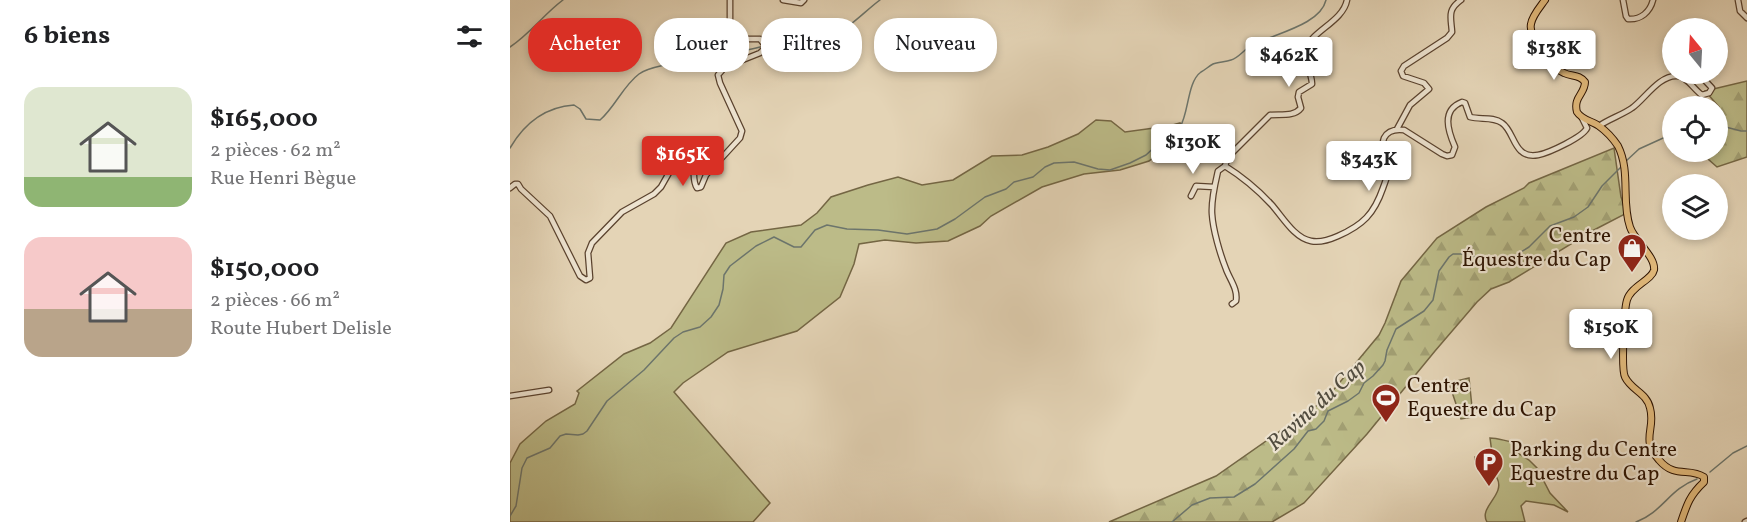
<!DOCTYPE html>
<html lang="fr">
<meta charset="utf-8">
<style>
:root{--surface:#fff;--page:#f6f6f6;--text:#202124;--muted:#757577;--accent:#d93025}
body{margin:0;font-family:Vollkorn,serif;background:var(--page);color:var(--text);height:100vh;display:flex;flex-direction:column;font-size:22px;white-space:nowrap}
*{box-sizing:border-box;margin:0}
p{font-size:20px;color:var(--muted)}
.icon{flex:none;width:33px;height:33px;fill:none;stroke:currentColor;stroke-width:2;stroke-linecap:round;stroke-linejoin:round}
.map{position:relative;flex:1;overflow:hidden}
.sheet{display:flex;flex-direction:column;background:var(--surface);width:510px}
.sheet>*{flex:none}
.top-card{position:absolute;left:18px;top:18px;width:570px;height:54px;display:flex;gap:12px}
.needle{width:39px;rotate:342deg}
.controls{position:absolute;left:1152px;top:18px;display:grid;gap:12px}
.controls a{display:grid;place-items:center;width:66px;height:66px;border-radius:50%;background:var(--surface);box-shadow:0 3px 9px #0003;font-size:30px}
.price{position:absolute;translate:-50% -51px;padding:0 14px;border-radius:6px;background:#fff;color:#222;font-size:20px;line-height:39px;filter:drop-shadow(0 2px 3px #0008)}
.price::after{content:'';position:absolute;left:50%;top:36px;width:18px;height:14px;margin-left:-9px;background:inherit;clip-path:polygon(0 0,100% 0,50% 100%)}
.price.selected{background:var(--accent);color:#fff}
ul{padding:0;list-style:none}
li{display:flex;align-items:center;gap:18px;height:150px;padding:0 24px}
li span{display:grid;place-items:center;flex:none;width:168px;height:120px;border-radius:18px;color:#555}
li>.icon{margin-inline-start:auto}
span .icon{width:72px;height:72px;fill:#fffc;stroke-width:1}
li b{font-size:26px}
h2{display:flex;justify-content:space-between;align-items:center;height:72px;padding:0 24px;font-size:26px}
.chip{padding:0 21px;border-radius:24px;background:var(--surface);box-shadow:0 3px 9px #0003;font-size:21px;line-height:54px}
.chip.selected{background:var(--accent);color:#fff}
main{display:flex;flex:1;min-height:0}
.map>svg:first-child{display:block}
.grass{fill:#bcbb88;stroke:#746644;stroke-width:1.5}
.forest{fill:url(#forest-firs);stroke:#746644;stroke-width:1.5}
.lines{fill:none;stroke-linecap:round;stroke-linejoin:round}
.stream{stroke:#6c756c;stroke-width:1.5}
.minor-casing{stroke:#5a422e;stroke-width:7}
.major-casing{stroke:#2c1200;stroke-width:8}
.minor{stroke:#ede3d0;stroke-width:4.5}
.major{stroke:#e2ba7b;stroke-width:6}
.labels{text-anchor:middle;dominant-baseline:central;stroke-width:4.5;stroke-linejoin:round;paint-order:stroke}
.poi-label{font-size:21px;fill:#2c1200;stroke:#ede3d0;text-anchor:start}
.water-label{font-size:22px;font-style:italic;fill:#514c3f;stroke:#ede3d0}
</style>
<main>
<section class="sheet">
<h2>6 biens<svg class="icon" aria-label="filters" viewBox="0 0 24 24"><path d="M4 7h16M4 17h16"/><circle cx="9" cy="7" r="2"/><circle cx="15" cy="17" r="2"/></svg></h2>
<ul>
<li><span style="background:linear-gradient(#dfe7d0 75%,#8fb573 0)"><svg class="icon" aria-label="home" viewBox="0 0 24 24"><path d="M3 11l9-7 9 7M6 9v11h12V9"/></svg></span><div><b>$165,000</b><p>2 pièces · 62 m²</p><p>Rue Henri Bègue</p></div></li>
<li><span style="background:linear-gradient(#f6c9c9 60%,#b9a48a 0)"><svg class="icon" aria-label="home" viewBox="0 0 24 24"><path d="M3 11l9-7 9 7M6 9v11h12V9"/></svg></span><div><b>$150,000</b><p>2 pièces · 66 m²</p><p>Route Hubert Delisle</p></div></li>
</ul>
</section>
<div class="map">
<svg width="1237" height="522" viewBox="0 0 1237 522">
<defs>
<pattern id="forest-firs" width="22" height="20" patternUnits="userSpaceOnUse" patternTransform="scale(1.5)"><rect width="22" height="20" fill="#bcbb88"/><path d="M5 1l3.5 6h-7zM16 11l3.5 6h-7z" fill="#a2a074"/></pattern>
</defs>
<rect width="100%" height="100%" fill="#e4d4b6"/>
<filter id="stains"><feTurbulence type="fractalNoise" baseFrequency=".00333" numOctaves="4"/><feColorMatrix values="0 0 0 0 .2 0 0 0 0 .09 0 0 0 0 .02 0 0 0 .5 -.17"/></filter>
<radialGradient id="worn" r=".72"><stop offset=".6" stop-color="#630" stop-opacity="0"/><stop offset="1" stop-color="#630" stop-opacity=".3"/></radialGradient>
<!-- grass -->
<path class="grass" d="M586,120L601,121L615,132L659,126L670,123L674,133L639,161L610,170L574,174L532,187L481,216L470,226L438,241L406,243L375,240L349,244L344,264L330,297L287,331L218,352L173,383L164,392L260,503L243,522H0V463L10,444L36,421L65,404L69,393L67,391L114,354L140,343L161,328L216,243L241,232L291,225L307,213L321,197L358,185L388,177L412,185L443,180L482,156L512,155L538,147L568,134Z
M959,378L963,417L951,419L940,386L944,385L947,381Z
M980,438C988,438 995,441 1003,442L1009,454L1019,460L1027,468L1040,493L1058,512L1044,505L1016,501L1011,506L1015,522H977C968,507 996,495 987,478C982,469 971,468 965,460V457L973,458L982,453Z"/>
<!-- forest -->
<path class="forest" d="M1237,81V157L1207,167L1190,152H1208V108L1209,107L1195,91Z
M1104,148L1111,197L1117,213L1082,231L999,282L981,289L967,302L925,351L857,434L794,503L762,522H599L706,476L816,399L869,335L875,323L891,281L927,238L976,207L1014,188L1019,183Z"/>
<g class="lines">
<!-- stream -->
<path class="stream" d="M0,47C20,34 34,14 53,0
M258,47L266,48C272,44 277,36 283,33C296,26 308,40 320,36C337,31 355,11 370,0
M1208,125L1231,131H1237
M0,148C14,124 35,107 64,105L70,109L76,119L90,120C105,107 113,86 129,74C136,69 146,67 155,65C186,56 219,55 250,47
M1115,162L1129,149L1162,134
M1200,472L1223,453L1237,446
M0,516L6,506L12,468L17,458L40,448L50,436L56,434L68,435L73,434L77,431L97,401L134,370L164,338L173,332L190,327L201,317L209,305L213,289L214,275L220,266L246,246L264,237L284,247H291L305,230L317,225L337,229L368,230L397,234L427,229L445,219L475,197L496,189L504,182L523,177L535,167L544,163L564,162L588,169L600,170L620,163L636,155L662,131L670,127C679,113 677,82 691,72C695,70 699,66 703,64C708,62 715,62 721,60C728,58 733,51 739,47C761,34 810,26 816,0
M662,522L682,505L700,498L724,497L745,484L784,449L798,431L806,429L814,421L818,411L838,401L849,393L854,383L863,376L873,365L875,361L877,350L886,329L914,311L923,300L929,271L939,257L943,254H953L961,255L984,264H991L998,260L1019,247L1040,226L1064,217L1078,207L1092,186L1112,166
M1126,522C1153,512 1159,489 1187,479"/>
<!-- minor casing -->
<g class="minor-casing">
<path id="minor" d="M273,0L291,3L294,0
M1113,0L1116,16L1118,19C1131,20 1140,12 1143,0
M1228,0L1230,11L1237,18
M1089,126C1099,119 1112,115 1122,108C1134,100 1149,75 1167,76C1177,76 1184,90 1192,95L1199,93L1202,88L1189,74
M887,129L900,105L919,89L914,83L893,76L891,71L894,66L937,38L942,32C941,17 937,10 951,0
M715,166L718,157L760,115C771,114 784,117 791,108L788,97L789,92L802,84C802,74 795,62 793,51C796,47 799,43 802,39C813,27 834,17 837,0
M0,188L5,184H8L11,189L40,216L70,276L76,280L80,278L78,253L82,243L112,212L144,194L151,187L164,164L176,159C189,164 180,178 187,188L191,187L196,175L230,138L232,131L210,83L208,75L215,67L250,53L254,49V44L250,39H229L222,37L220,33V0
M681,196L686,186L704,187
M722,304L726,301C728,289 720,280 716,269C710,254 703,230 702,214C701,200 705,184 708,171L715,166C731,176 748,190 761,204C772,216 784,238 801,241C810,243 819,240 828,236C853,225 864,214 873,188C875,182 878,176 878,170C879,160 870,148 874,138C878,130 886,129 894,130L932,154L937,156L942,155L945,147C938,131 931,110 952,102L955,103L960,117C970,120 983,116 992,123C1001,129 1003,144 1011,151C1015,155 1022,156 1028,155C1039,153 1073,137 1077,128L1072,118
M0,396L39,390
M1235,522L1237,521"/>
</g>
<!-- major casing -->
<g class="major-casing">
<path id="major" d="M1035,0C1030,7 1022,16 1021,24C1018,37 1042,68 1054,73C1062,77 1069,74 1075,82C1075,94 1063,97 1067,112C1072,120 1082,121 1089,126C1096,131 1104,140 1108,146C1121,172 1111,201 1120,227C1124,240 1146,257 1144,270C1142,280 1121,286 1117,300C1114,310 1111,369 1115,377C1121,390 1137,393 1140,408C1146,429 1130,439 1149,460C1165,479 1179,467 1194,477V482C1180,495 1177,504 1171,522"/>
</g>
<!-- minor -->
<use href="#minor" class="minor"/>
<!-- major -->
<use href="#major" class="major"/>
</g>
<!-- icons -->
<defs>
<g id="shop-pin" transform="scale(1.5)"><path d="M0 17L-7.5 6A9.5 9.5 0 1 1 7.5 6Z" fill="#8f2418" stroke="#ede3d0"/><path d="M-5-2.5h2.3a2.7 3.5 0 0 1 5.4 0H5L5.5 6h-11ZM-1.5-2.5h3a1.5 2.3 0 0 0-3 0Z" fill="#fff"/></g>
<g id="stadium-pin" transform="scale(1.5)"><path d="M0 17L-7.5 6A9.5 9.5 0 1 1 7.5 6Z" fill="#8f2418" stroke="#ede3d0"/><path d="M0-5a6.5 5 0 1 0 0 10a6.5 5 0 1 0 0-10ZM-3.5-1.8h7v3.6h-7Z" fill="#fff"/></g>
<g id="parking-pin" transform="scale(1.5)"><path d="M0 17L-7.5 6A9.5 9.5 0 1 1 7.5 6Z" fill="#8f2418" stroke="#ede3d0"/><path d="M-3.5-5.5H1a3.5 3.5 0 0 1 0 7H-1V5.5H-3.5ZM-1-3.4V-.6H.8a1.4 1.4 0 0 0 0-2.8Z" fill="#fff"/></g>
</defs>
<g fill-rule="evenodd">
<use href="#shop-pin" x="1122" y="248"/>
<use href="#stadium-pin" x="876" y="398"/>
<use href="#parking-pin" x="979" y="462"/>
</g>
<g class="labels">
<!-- poi labels -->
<g class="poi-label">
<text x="1101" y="236" text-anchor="end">Centre<tspan x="1101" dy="24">Équestre du Cap</tspan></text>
<text x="897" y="386">Centre<tspan x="897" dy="24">Equestre du Cap</tspan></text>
<text x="1000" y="450">Parking du Centre<tspan x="1000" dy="24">Equestre du Cap</tspan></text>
</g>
<!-- water labels -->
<g class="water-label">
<text transform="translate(807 406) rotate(-42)">Ravine du Cap</text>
</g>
</g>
<rect width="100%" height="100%" filter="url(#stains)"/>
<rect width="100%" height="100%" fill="url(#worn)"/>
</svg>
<div class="controls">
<a><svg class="needle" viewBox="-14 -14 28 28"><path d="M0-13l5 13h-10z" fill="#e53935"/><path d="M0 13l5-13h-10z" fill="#757577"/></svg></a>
<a><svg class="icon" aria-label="locate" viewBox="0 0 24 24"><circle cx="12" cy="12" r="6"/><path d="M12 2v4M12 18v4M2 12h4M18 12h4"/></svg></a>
<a><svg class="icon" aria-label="layers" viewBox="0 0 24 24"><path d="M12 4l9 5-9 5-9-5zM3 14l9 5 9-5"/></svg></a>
</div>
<b class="price" style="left:1044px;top:81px">$138K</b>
<b class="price" style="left:779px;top:88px">$462K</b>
<b class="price" style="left:683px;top:175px">$130K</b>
<b class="price selected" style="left:173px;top:187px">$165K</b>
<b class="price" style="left:859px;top:192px">$343K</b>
<b class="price" style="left:1101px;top:360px">$150K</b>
<div class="top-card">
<a class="chip selected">Acheter</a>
<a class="chip">Louer</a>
<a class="chip">Filtres</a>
<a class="chip">Nouveau</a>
</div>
</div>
</main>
